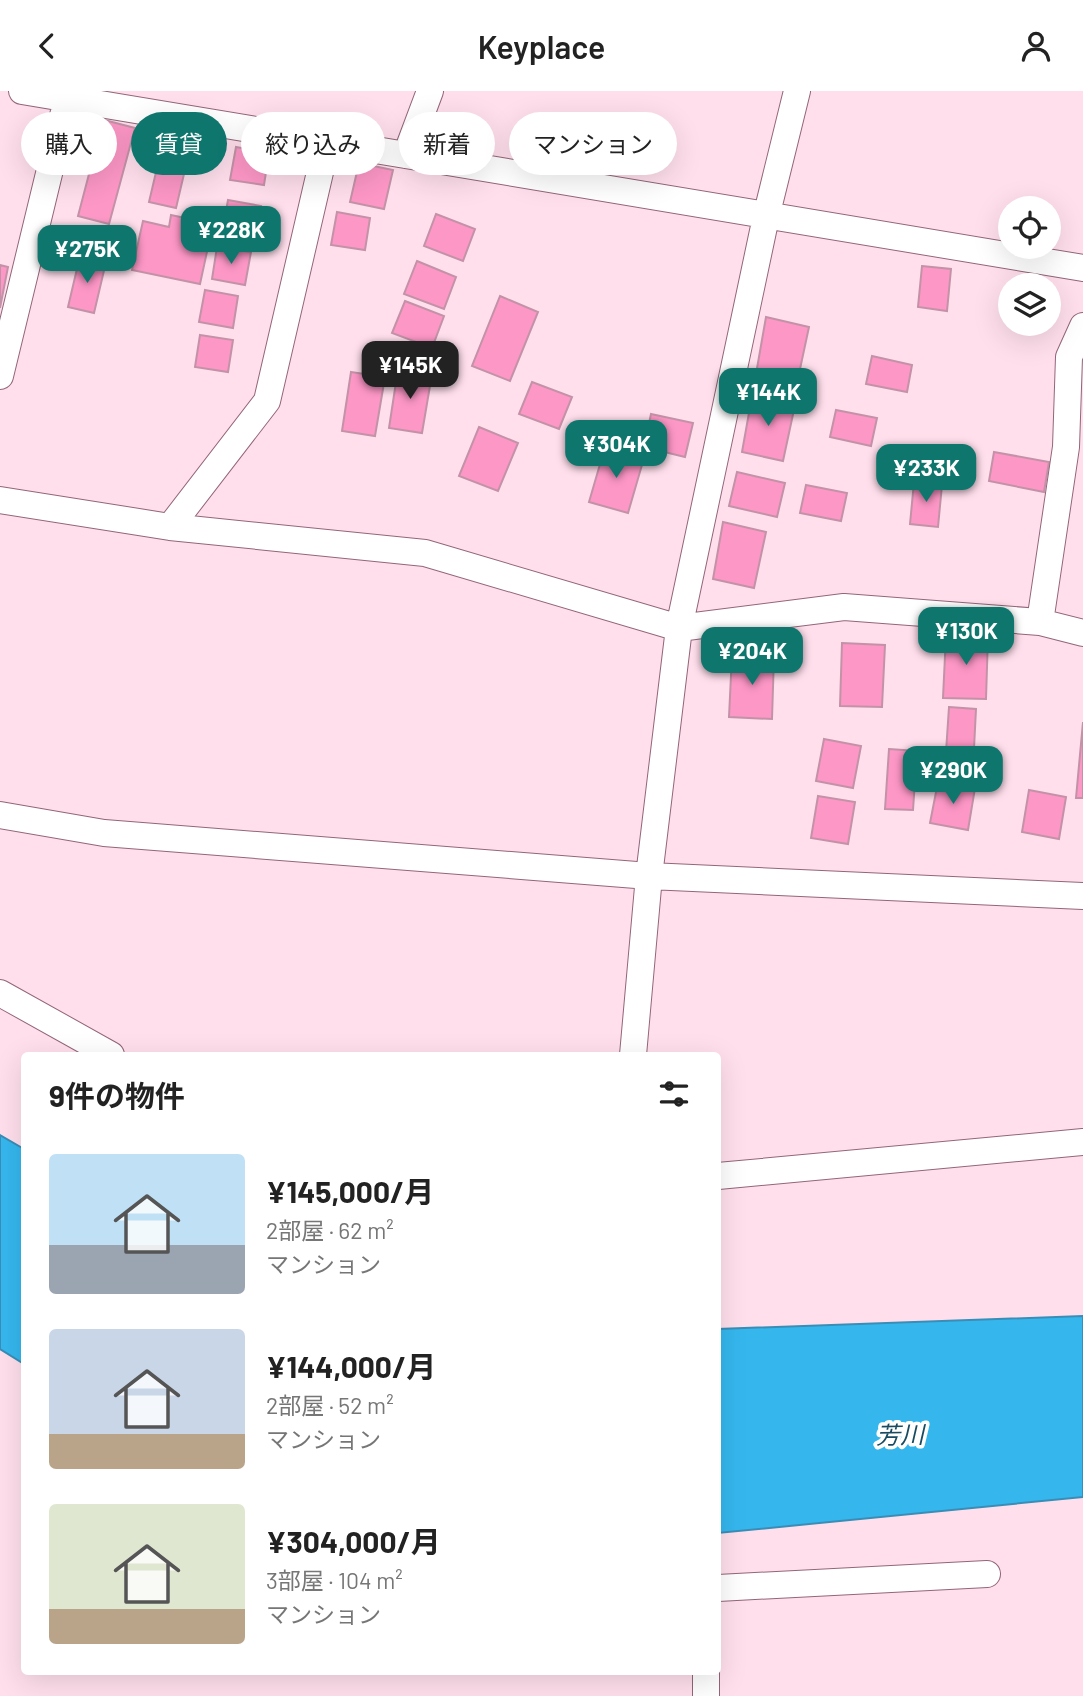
<!DOCTYPE html>
<html lang="ja">
<meta charset="utf-8">
<style>
:root{--surface:#fff;--page:#f6f6f6;--text:#222;--muted:#767676;--accent:#0f766e}
body{margin:0;font-family:Barlow,"Noto Sans JP",sans-serif;background:var(--page);color:var(--text);height:100vh;display:flex;flex-direction:column;font-size:26px;white-space:nowrap}
*{box-sizing:border-box;margin:0}
p{font-size:23px;color:var(--muted)}
.icon{flex:none;width:38px;height:38px;fill:none;stroke:currentColor;stroke-width:2;stroke-linecap:round;stroke-linejoin:round}
.map{position:relative;flex:1;overflow:hidden}
.side{position:absolute;left:21px;top:961px;width:700px;height:623px;display:flex;flex-direction:column;background:var(--surface);border-radius:7px;box-shadow:0 7px 28px #0002}
.side>*{flex:none}
.hud{position:absolute;left:21px;top:21px;width:700px;height:63px;display:flex;gap:14px}
.fabs{position:absolute;left:998px;top:105px;display:grid;gap:14px}
.fabs a{display:grid;place-items:center;width:63px;height:63px;border-radius:50%;background:var(--surface);box-shadow:0 7px 28px #0002;font-size:35px}
.price{position:absolute;translate:-50% -60px;padding:0 16px;border-radius:14px;background:var(--accent);color:#fff;font-size:23px;line-height:46px;filter:drop-shadow(0 2px 4px #0008)}
.price::after{content:'';position:absolute;left:50%;top:42px;width:21px;height:16px;margin-left:-10px;background:inherit;clip-path:polygon(0 0,100% 0,50% 100%)}
.price.on{background:#222;color:#fff}
ul{padding:0;list-style:none}
li{display:flex;align-items:center;gap:21px;height:175px;padding:0 28px}
li span{display:grid;place-items:center;flex:none;width:196px;height:140px;border-radius:7px;color:#555}
li>.icon{margin-inline-start:auto}
span .icon{width:84px;height:84px;fill:#fffc;stroke-width:1}
li b{font-size:30px}
h2{display:flex;justify-content:space-between;align-items:center;height:84px;padding:0 28px;font-size:30px}
.chip{padding:0 24px;border-radius:32px;background:var(--surface);box-shadow:0 7px 28px #0002;font-size:24px;line-height:63px}
.chip.on{background:var(--accent);color:#fff}
header{display:flex;justify-content:space-between;align-items:center;height:91px;padding:0 28px;background:var(--surface);font-size:32px;font-weight:600}
.map>svg:first-child{display:block}
.water{fill:#35b7ee;stroke:#398eb7;stroke-width:2}
.building{fill:#fd97c6;stroke:#c492a7;stroke-width:2}
.lines{fill:none;stroke-linecap:round;stroke-linejoin:round}
.minor-casing{stroke:#936579;stroke-width:28}
.minor{stroke:#fff;stroke-width:26}
.labels{text-anchor:middle;dominant-baseline:central;stroke-width:7;stroke-linejoin:round;paint-order:stroke}
.water-label{font-size:24px;font-style:italic;fill:#184b62;stroke:#fff}
</style>
<header><svg class="icon" aria-label="back" viewBox="0 0 24 24"><path d="M15 5l-7 7 7 7"/></svg>Keyplace<svg class="icon" aria-label="person" viewBox="0 0 24 24"><circle cx="12" cy="8" r="4"/><path d="M4 21q1-7 8-7t8 7"/></svg></header>
<div class="map">
<svg width="1083" height="1605" viewBox="0 0 1083 1605">
<rect width="100%" height="100%" fill="#ffdfec"/>
<!-- water -->
<path class="water" d="M0,1044L24,1058V1273L0,1258Z
M1083,1225V1406L718,1442V1238Z"/>
<!-- building -->
<path class="building" d="M93,26L135,37L109,133L78,125L94,64L83,61Z
M236,56L269,62L264,94L230,89Z
M161,60L188,66L176,117L149,111Z
M359,72L393,79L384,118L350,111Z
M228,109L261,115L256,147L222,142Z
M337,121L370,127L365,159L331,154Z
M436,123L475,138L463,170L424,155Z
M171,124L213,133L200,193L132,179L143,130L169,136Z
M217,156L251,161L245,194L212,188Z
M80,165L106,171L94,222L68,216Z
M417,170L456,186L444,218L404,203Z
M0,174L8,176L0,217Z
M922,175L951,178L947,220L918,216Z
M205,199L238,205L233,237L199,231Z
M500,205L538,221L510,290L472,275Z
M405,210L444,225L432,257L392,242Z
M766,226L809,236L797,292L756,283Z
M200,244L233,249L228,281L195,276Z
M872,265L912,274L907,301L866,293Z
M398,278L432,283L422,342L389,337Z
M351,281L385,286L375,345L342,340Z
M532,291L572,306L559,338L519,323Z
M752,305L795,314L783,370L742,361Z
M836,319L877,327L871,355L830,346Z
M651,323L693,332L685,366L644,356Z
M479,336L518,352L498,400L459,385Z
M605,356L644,367L628,422L589,411Z
M994,361L1049,371L1044,401L989,390Z
M737,381L785,392L777,426L729,415Z
M914,391L942,394L938,436L910,433Z
M806,394L847,402L841,430L800,422Z
M723,431L766,441L754,497L713,488Z
M946,544L988,545L986,608L943,607Z
M842,552L885,554L882,616L840,615Z
M732,564L774,565L772,628L729,626Z
M949,616L976,618L973,677L945,676Z
M1083,631V707H1076Z
M824,648L861,655L853,697L816,690Z
M889,658L917,660L913,719L885,718Z
M938,691L975,697L968,739L930,732Z
M1029,699L1066,706L1059,748L1022,741Z
M818,705L855,711L848,753L811,747Z"/>
<g class="lines">
<!-- minor casing -->
<g class="minor-casing">
<path id="minor" d="M22,0L1083,177
M406,64L430,0
M0,285L69,0
M0,409L170,436L425,462L679,537L844,516L1040,531L1083,542
M170,436L267,310L327,51
M1040,531L1066,356L1069,266L1083,235
M0,724L104,742L649,785L1083,805
M0,902L111,964
M633,964L649,785L679,537L766,126L797,0
M718,1085L1083,1051
M718,1497L987,1483
M706,1580V1605"/>
</g>
<!-- minor -->
<use href="#minor" class="minor"/>
</g>
<g class="labels">
<!-- water labels -->
<g class="water-label">
<text transform="translate(900 1343) rotate(-1)">芳川</text>
</g>
</g>
</svg>
<div class="fabs">
<a><svg class="icon" aria-label="locate" viewBox="0 0 24 24"><circle cx="12" cy="12" r="6"/><path d="M12 2v4M12 18v4M2 12h4M18 12h4"/></svg></a>
<a><svg class="icon" aria-label="layers" viewBox="0 0 24 24"><path d="M12 4l9 5-9 5-9-5zM3 14l9 5 9-5"/></svg></a>
</div>
<b class="price" style="left:231px;top:175px">¥228K</b>
<b class="price" style="left:87px;top:194px">¥275K</b>
<b class="price on" style="left:410px;top:310px">¥145K</b>
<b class="price" style="left:768px;top:337px">¥144K</b>
<b class="price" style="left:616px;top:389px">¥304K</b>
<b class="price" style="left:926px;top:413px">¥233K</b>
<b class="price" style="left:966px;top:576px">¥130K</b>
<b class="price" style="left:752px;top:596px">¥204K</b>
<b class="price" style="left:953px;top:715px">¥290K</b>
<div class="hud">
<a class="chip">購入</a>
<a class="chip on">賃貸</a>
<a class="chip">絞り込み</a>
<a class="chip">新着</a>
<a class="chip">マンション</a>
</div>
<section class="side">
<h2>9件の物件<svg class="icon" aria-label="filters" viewBox="0 0 24 24"><path d="M4 7h16M4 17h16"/><circle cx="9" cy="7" r="2"/><circle cx="15" cy="17" r="2"/></svg></h2>
<ul>
<li><span style="background:linear-gradient(#bfe0f5 65%,#9aa5b1 0)"><svg class="icon" aria-label="home" viewBox="0 0 24 24"><path d="M3 11l9-7 9 7M6 9v11h12V9"/></svg></span><div><b>¥145,000/月</b><p>2部屋 · 62 m²</p><p>マンション</p></div></li>
<li><span style="background:linear-gradient(#c9d6e8 75%,#b9a48a 0)"><svg class="icon" aria-label="home" viewBox="0 0 24 24"><path d="M3 11l9-7 9 7M6 9v11h12V9"/></svg></span><div><b>¥144,000/月</b><p>2部屋 · 52 m²</p><p>マンション</p></div></li>
<li><span style="background:linear-gradient(#dfe7d0 75%,#b9a48a 0)"><svg class="icon" aria-label="home" viewBox="0 0 24 24"><path d="M3 11l9-7 9 7M6 9v11h12V9"/></svg></span><div><b>¥304,000/月</b><p>3部屋 · 104 m²</p><p>マンション</p></div></li>
</ul>
</section>
</div>
